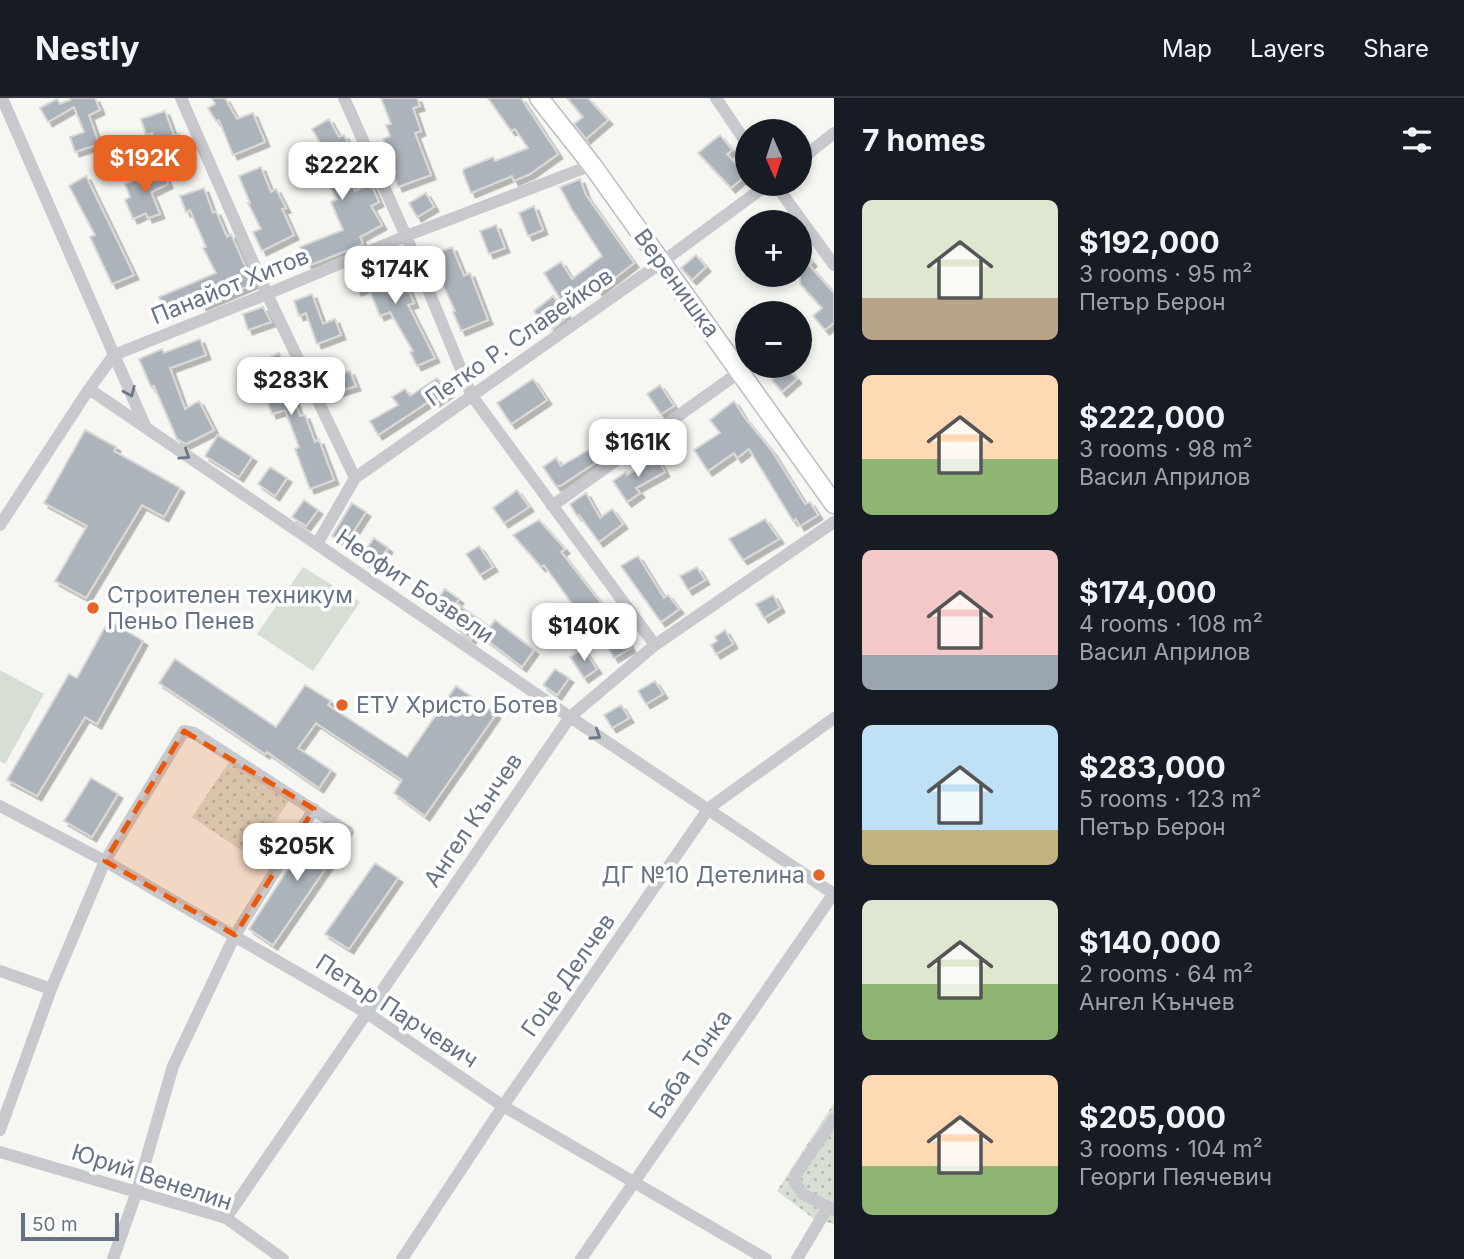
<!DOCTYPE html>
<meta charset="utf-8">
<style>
:root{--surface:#171b24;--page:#242831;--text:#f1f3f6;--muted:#9ea1a6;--line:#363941;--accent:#e66524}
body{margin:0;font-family:Inter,sans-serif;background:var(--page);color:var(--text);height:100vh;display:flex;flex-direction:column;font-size:26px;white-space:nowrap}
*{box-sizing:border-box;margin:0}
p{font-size:23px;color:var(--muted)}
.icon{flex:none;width:38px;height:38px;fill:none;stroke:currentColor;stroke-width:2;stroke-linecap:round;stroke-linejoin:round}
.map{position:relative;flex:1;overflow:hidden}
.sheet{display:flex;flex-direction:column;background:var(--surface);width:630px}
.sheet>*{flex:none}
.needle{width:46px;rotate:177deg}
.tools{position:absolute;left:735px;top:21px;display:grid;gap:14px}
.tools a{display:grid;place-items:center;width:77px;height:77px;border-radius:50%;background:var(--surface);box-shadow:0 4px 10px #0003;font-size:35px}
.scale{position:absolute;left:21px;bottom:18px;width:98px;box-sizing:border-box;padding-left:7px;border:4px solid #657385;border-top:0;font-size:19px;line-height:24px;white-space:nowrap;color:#657385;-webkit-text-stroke:5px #fff;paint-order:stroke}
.price{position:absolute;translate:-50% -60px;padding:0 16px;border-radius:14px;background:#fff;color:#222;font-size:23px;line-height:46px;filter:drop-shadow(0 2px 4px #0008)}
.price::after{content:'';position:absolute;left:50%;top:42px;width:21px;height:16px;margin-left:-10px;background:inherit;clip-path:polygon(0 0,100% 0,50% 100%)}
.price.on{background:var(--accent);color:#fff}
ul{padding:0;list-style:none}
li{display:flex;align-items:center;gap:21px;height:175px;padding:0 28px}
li span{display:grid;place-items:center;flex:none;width:196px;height:140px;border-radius:10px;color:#555}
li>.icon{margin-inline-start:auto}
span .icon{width:84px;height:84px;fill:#fffc;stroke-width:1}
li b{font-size:30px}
h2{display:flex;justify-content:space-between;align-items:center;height:84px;padding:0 28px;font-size:30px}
header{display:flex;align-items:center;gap:42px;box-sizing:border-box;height:98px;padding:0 35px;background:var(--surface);border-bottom:2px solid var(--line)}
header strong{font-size:33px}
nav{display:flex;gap:38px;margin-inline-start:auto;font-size:24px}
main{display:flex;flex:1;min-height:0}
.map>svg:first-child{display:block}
.grass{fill:url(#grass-dots)}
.pitch{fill:#d7ded4}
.building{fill:#acb3ba;stroke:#d8d8d6;stroke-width:2;filter:url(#shadow)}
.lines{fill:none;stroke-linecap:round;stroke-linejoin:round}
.secondary-casing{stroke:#b9bcc1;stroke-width:21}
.street{stroke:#c7c9cd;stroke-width:12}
.secondary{stroke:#fff;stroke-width:18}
.oneway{stroke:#6a7789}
.marked{fill:#e8590c;fill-opacity:0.2;stroke:#e8590c;stroke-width:5;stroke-dasharray:14 9;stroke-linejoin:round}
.poi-dot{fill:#e66524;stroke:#fff;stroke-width:2.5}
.labels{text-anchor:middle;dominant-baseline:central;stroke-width:7;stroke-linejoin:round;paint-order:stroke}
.street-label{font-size:23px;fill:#657385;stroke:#fff}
.poi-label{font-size:23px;fill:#657385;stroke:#fff;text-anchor:start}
</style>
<header>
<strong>Nestly</strong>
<nav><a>Map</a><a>Layers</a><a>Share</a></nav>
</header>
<main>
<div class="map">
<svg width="834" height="1161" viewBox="0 0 834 1161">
<defs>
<pattern id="grass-dots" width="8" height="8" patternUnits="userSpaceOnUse" patternTransform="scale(1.75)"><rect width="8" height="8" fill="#d7ded4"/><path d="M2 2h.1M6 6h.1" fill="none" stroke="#b2b8b2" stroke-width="1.8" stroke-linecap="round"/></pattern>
<filter id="shadow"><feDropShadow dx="4.5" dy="4.5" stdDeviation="0" flood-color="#0004"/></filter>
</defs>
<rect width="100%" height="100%" fill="#f6f7f3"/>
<!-- grass -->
<path class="grass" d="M231,661L291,700L251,759L192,719Z
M834,1005V1126L814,1121L777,1093Z"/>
<!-- pitch -->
<path class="pitch" d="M303,469L360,504L313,573L257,536Z
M0,572L44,596L5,666L0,663Z"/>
<!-- building -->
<path class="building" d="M70,0H95L100,12L89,17L99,46L75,54L70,39L84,34L74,9L48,24L40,10L57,1L60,6L70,2Z
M212,0H225L237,21L253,15L265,44L233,57L219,22L216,23L208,10L215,6Z
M381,0H417L420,8L413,10L421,33L415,35L431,77L398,89L393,75L395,74L383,41L390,38L386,27L391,26Z
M488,0H521L558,56L530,76L514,83L512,78L471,95L463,74L464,71L493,59L495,63L528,50L515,31L511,33Z
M567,0H588L608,22L586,41L574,26L583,19Z
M165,13L174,38L179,36L185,52L161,60L152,35L146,37L141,21Z
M329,21L339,39L344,37L349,47L343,50L348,60L338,65L355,93L371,86L379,104L371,108L382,127L360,139L363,146L308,168L300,149L343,132L331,104L337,101L324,79L330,76L321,58L326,55L312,31Z
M720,37L732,52L727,56L746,77L731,90L698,55Z
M261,69L271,94L276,91L286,110L282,111L294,137L262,153L253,134L261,131L248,105H250L239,78Z
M163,73L168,86L151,94L160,116L148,120L146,115L133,121L125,102L130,99L125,86L136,81L138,84Z
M86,78L134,177L112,186L90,139L95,137L69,88Z
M580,81L586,97L634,165L598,193L589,183L561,202L544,175L561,164L572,181L602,158L571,110L560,89Z
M204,90L213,115L216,113L227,139L231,136L253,186L202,208L200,204L167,218L159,199L216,175L203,150L206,149L190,112L186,114L180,98Z
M426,95L434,109L417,119L409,105Z
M534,108L543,132L528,138L519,115Z
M496,127L505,150L489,156L480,133Z
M452,149L464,178L470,175L488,222L461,233L453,214L455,213L430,158Z
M800,150L812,164L809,167L834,195V225L825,232L813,218L822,210L800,186Z
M696,157L706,169L692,182L681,170Z
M390,163L400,191L407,188L414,205L408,207L435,260L417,268L410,254L413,253L390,214L380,218L368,189L357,193L351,177Z
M312,196L323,226L335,221L341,237L317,246L306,215L299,218L294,203Z
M553,198L568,218L552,231L544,220L541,223L534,213Z
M263,209L271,224L248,232L243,216Z
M200,241L206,257L170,270L185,311L199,303L214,332L186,346L177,341L154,288L151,289L139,261L162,251L164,255Z
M279,255L290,278L287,280L300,318L305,317L315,344L319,342L334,382L310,391L295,351L299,349L285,312L272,316L263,291L255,294L245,271Z
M787,269L797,281L782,294L772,282Z
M350,273L356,288L337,294L332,280Z
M437,280L448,295L435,304L433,301L378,337L370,323L398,307L392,299L405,291L410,298Z
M533,281L547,302L511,326L497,305Z
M660,287L674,308L661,316L647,296Z
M734,303L744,319L772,353L805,406L810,404L818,417L800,428L796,421L793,423L749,351L737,360L734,355L708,373L694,352L720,335L710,322Z
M604,330L618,350L560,388H556L543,369L556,360L561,368L597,347L591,338Z
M85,332L116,349L114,353L180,390L164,419L142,407L86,500L55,483L87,428L44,405Z
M218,337L252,359L239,379L205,358Z
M657,360L665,374L636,390L640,395L627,404L613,383L626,374L627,377Z
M270,369L287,380L275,398L258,386Z
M517,392L529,409L504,425L493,410Z
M586,395L600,420L612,411L623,426L599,444L579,417L577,418L570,406Z
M304,402L318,412L306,428L292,419Z
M352,405L366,414L345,447L332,438Z
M765,421L779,441L743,462L729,441Z
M539,422L565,451L561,454L618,527L631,550L614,560L599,534L595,537L544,467L541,469L513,437Z
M374,440L388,450L376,467L362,457Z
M479,448L493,469L480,477L466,456Z
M638,458L664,500L668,497L679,511L661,524L621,468Z
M697,469L705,482L688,492L680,478Z
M445,491L459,501L456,505L490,529L495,522L534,552L522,569L476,534L471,541L457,531L460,527L433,508Z
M773,497L780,510L764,520L756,506Z
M109,522L143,543L97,626L85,619L37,698L7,682L69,576L77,580Z
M725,532L733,546L716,556L711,547L717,543L715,539Z
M583,551L597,571L584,580L570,559Z
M175,561L276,629L305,587L331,603L328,607L407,659L456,588L496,616L425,718L394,695L402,682L316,625L298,650L331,672L319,690L267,654L265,656L159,585Z
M555,571L569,580L557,597L543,587Z
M655,583L663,596L646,606L638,593Z
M621,607L629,620L612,630L604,617Z
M91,680L118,696L92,739L64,723Z
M318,725L345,742L273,847L249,831Z
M375,765L398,780L349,851L325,836Z"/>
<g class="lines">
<!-- secondary casing -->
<g class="secondary-casing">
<path id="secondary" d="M539,0L592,67L834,406"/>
</g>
<!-- street -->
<path class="street" d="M2,0L146,330
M181,0L267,196L355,380
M344,0L406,138L472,298L655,547
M716,0L747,46
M800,62L834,35
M775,86L834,167
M89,291L570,619L834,796
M552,408L741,273
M0,427L89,291L114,257L267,196L406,138L592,67
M317,446L355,380L662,164L768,86
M0,708L105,763L367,915L503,1008L766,1161
M0,873L51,891
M834,1021L796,1076L795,1085L803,1096L834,1112
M0,1032L51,891L105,763L184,633L194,635L348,734
M0,1054L226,1120L283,1161
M226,1120L570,619L655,547L834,424
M113,1161L137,1093L173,968L235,837L314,711
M402,1161L503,1008L709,710L834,620
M581,1161L834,795
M797,1161L828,1109"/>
<!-- secondary -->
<use href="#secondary" class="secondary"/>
</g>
<!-- one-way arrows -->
<defs><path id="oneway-chevron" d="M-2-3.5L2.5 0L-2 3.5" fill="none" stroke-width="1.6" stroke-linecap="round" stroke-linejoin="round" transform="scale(1.75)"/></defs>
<g class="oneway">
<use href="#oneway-chevron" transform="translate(130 294) rotate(66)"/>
<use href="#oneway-chevron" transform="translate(185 357) rotate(34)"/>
<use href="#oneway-chevron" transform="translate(596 637) rotate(33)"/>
</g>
<!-- marked area -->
<path class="marked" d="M184,633L314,711L235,837L105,763Z"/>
<!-- markers -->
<g class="poi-dot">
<circle cx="93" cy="510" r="7"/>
<circle cx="342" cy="607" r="7"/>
<circle cx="819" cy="777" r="7"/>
</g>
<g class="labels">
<!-- street labels -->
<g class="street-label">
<text transform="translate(677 185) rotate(54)">Веренишка</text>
<text transform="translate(230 188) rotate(-22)">Панайот Хитов</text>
<text transform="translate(519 239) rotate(-35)">Петко Р. Славейков</text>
<text transform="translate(415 488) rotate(34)">Неофит Бозвели</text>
<text transform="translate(473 722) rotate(-56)">Ангел Кънчев</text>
<text transform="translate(568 877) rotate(-55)">Гоце Делчев</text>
<text transform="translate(397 913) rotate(33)">Петър Парчевич</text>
<text transform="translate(690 966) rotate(-55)">Баба Тонка</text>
<text transform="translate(152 1079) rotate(18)">Юрий Венелин</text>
</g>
<!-- poi labels -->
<g class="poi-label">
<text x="107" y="497">Строителен техникум<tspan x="107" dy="26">Пеньо Пенев</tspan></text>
<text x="356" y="607">ЕТУ Христо Ботев</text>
<text x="805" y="777" text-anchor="end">ДГ №10 Детелина</text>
</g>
</g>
</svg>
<div class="tools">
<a><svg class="needle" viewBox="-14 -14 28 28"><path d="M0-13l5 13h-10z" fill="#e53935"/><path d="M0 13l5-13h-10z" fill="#9ea1a6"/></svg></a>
<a>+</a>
<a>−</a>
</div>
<div class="scale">50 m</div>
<b class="price on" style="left:145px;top:97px">$192K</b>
<b class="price" style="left:342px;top:104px">$222K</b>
<b class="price" style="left:395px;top:208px">$174K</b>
<b class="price" style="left:291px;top:319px">$283K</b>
<b class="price" style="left:638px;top:381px">$161K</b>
<b class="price" style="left:584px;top:565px">$140K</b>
<b class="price" style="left:297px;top:785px">$205K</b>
</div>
<section class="sheet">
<h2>7 homes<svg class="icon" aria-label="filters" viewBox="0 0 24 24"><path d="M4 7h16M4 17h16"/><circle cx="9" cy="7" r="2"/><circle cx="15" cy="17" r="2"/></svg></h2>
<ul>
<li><span style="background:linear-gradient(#dfe7d0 70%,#b9a48a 0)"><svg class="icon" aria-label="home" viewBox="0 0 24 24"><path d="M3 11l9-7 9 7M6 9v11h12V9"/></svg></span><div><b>$192,000</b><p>3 rooms · 95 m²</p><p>Петър Берон</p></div></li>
<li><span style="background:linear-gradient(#ffd9b3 60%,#8fb573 0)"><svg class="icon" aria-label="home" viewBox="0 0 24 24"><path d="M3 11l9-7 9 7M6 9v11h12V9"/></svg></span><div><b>$222,000</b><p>3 rooms · 98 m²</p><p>Васил Априлов</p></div></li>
<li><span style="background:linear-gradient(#f6c9c9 75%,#9aa5b1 0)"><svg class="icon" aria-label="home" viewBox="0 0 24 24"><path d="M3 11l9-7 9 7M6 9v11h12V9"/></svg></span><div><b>$174,000</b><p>4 rooms · 108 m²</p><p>Васил Априлов</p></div></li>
<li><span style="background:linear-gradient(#bfe0f5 75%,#c2b280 0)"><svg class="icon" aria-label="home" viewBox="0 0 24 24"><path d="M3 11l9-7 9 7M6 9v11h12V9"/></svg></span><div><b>$283,000</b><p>5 rooms · 123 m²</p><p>Петър Берон</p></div></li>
<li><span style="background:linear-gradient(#dfe7d0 60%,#8fb573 0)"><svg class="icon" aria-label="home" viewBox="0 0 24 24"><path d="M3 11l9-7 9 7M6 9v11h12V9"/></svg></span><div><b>$140,000</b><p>2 rooms · 64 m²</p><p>Ангел Кънчев</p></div></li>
<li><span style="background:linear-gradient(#ffd9b3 65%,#8fb573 0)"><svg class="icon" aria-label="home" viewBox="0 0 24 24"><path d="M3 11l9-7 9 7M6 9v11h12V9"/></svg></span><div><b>$205,000</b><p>3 rooms · 104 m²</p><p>Георги Пеячевич</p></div></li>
</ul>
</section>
</main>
